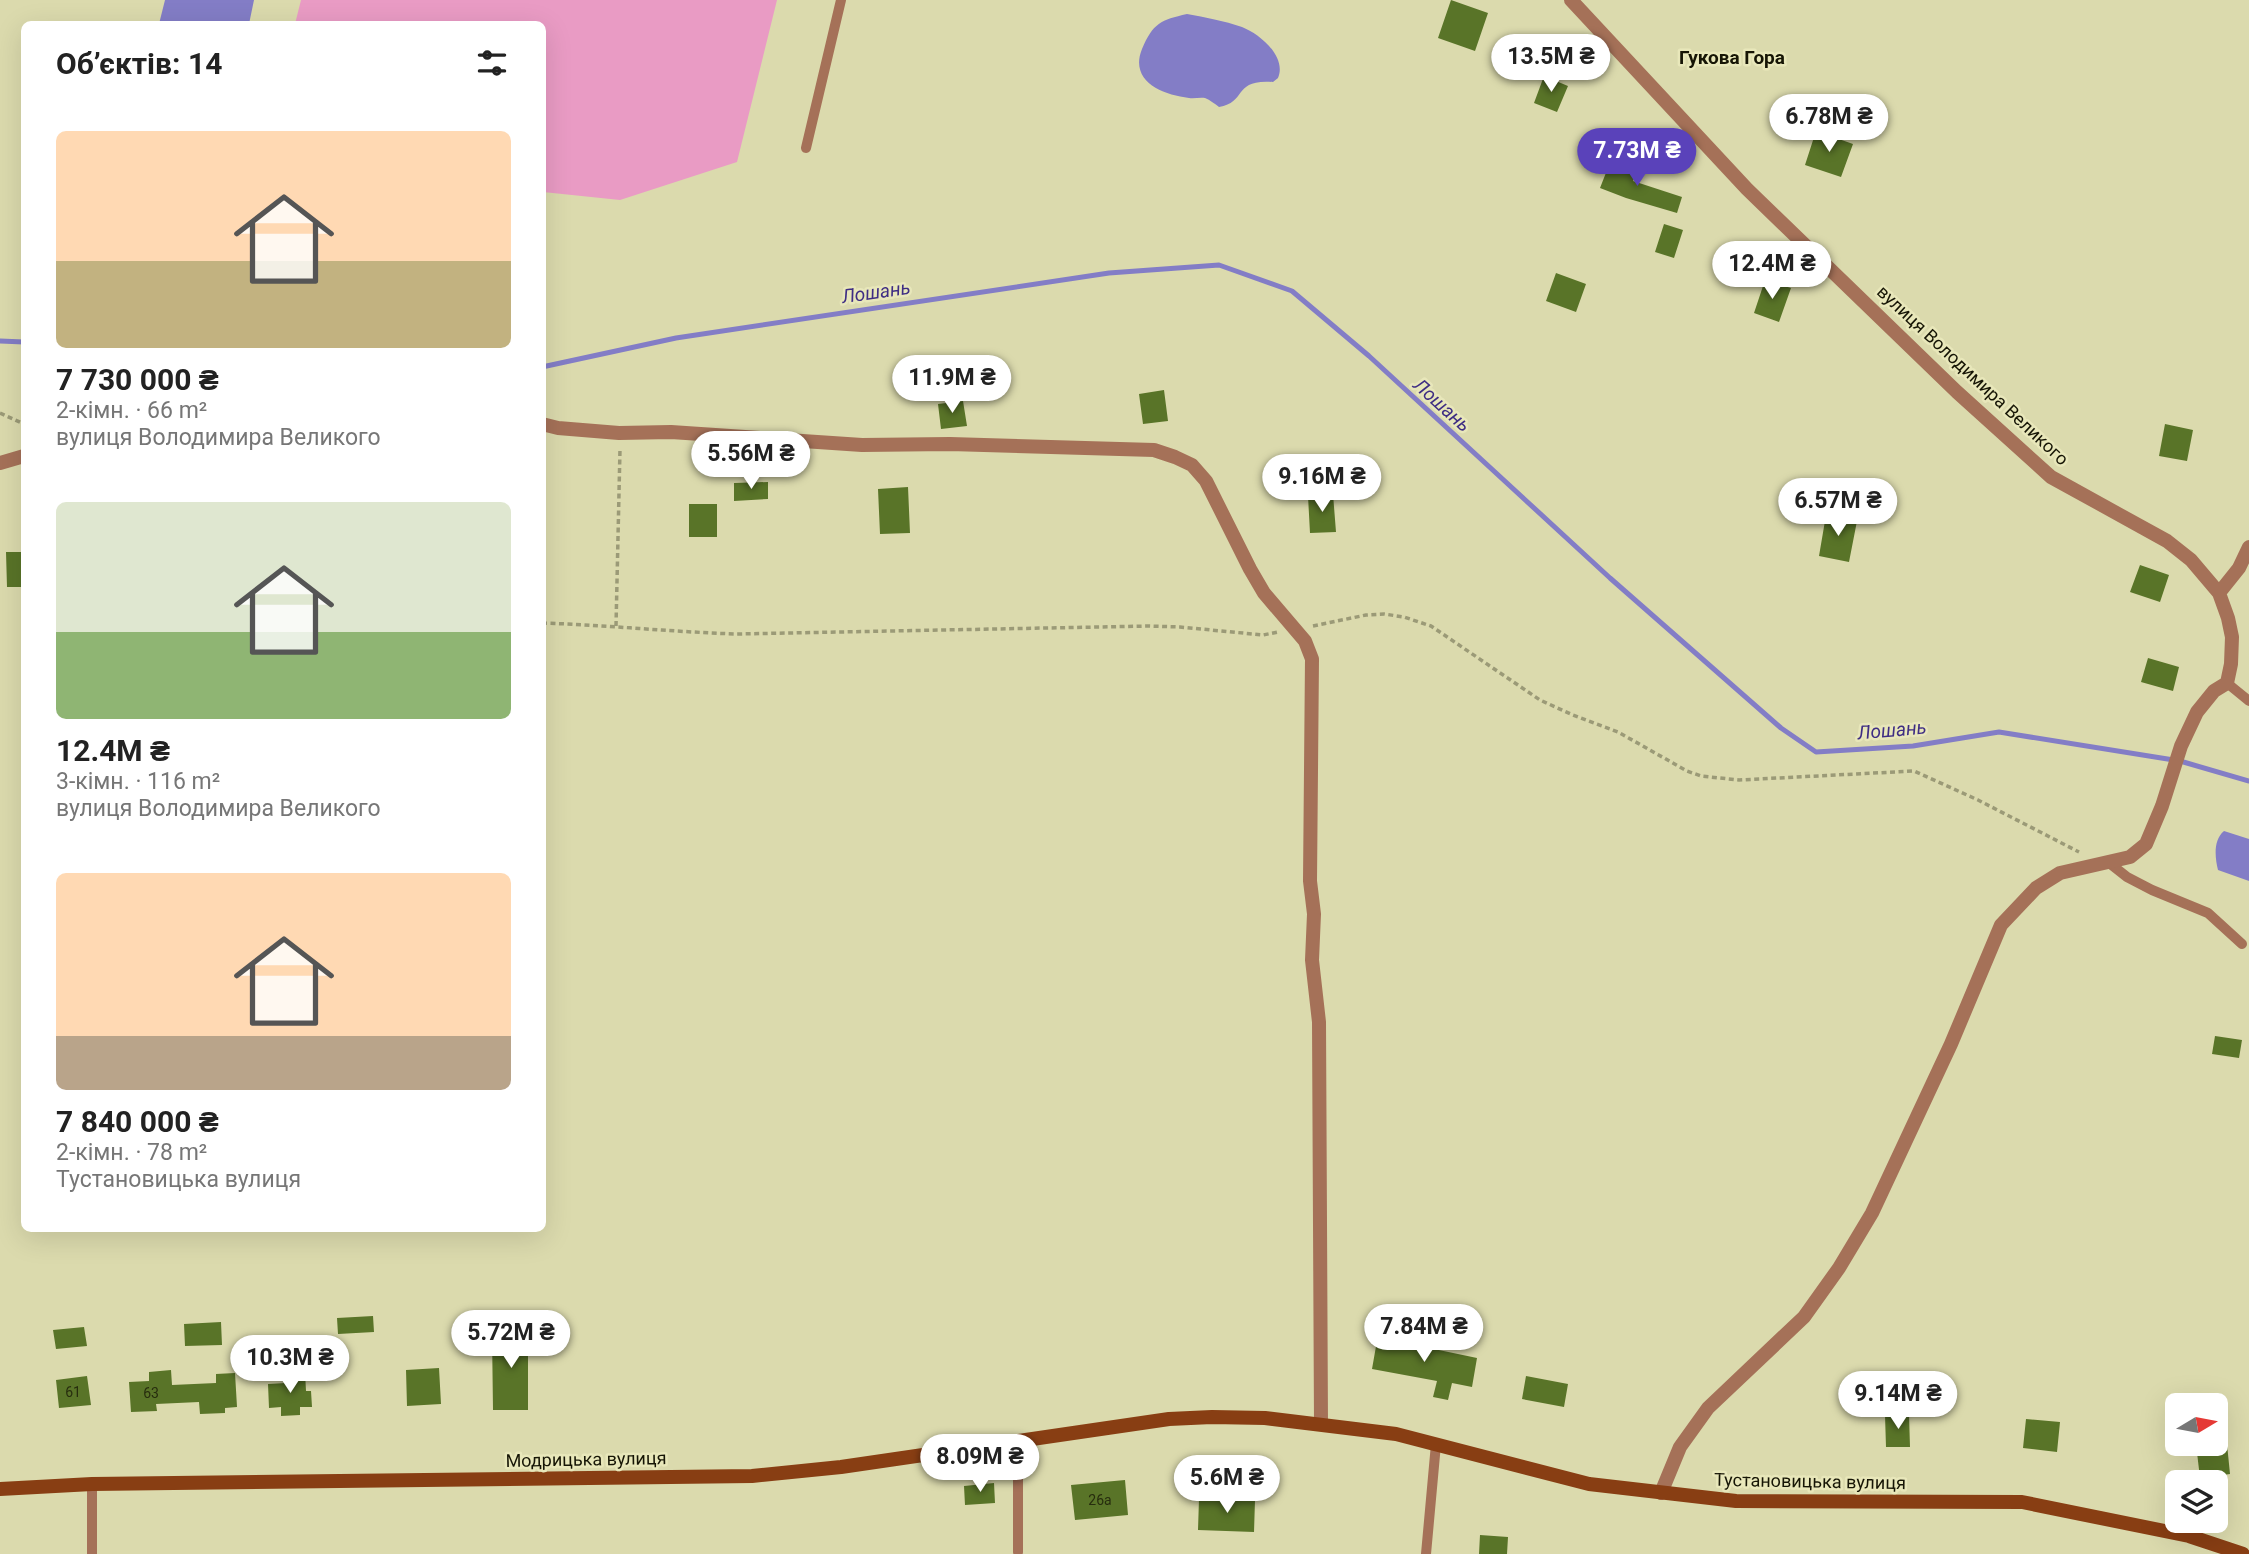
<!DOCTYPE html>
<html lang="uk">
<meta charset="utf-8">
<style>
:root{--surface:#fff;--page:#f2f2f2;--text:#222;--muted:#767676;--accent:#5a42ba}
body{margin:0;font-family:Roboto,sans-serif;background:var(--page);color:var(--text);height:100vh;display:flex;flex-direction:column;font-size:26px;white-space:nowrap}
*{box-sizing:border-box;margin:0}
p{font-size:23px;color:var(--muted)}
.icon{flex:none;width:38px;height:38px;fill:none;stroke:currentColor;stroke-width:2;stroke-linecap:round;stroke-linejoin:round}
.map{position:relative;flex:1;overflow:hidden}
.drawer{position:absolute;left:21px;top:21px;width:525px;height:1211px;display:flex;flex-direction:column;background:var(--surface);border-radius:10px;box-shadow:0 7px 28px #0002}
.drawer>*{flex:none}
.needle{width:46px;rotate:80deg}
.fabs{position:absolute;left:2165px;top:1393px;display:grid;gap:14px}
.fabs a{display:grid;place-items:center;width:63px;height:63px;border-radius:10px;background:var(--surface);box-shadow:0 7px 28px #0002;font-size:35px}
.price{position:absolute;translate:-50% -60px;padding:0 16px;border-radius:24px;background:#fff;color:#222;font-size:23px;line-height:46px;filter:drop-shadow(0 2px 4px #0008)}
.price::after{content:'';position:absolute;left:50%;top:42px;width:21px;height:16px;margin-left:-10px;background:inherit;clip-path:polygon(0 0,100% 0,50% 100%)}
.price.active{background:var(--accent);color:#fff}
ul{padding:0;list-style:none}
li{display:grid;align-content:center;gap:14px;height:371px;padding:0 35px}
li span{display:grid;place-items:center;height:217px;border-radius:10px;color:#555}
li>.icon{margin-inline-start:auto}
span .icon{width:126px;height:126px;fill:#fffc;stroke-width:1}
li b{font-size:30px}
h2{display:flex;justify-content:space-between;align-items:center;height:84px;padding:0 35px;font-size:30px}
.map>svg:first-child{display:block}
.green{fill:#e99bc4}
.water{fill:#837dc6}
.lines{fill:none;stroke-linecap:round;stroke-linejoin:round}
.stream{stroke:#837dc6;stroke-width:5}
.building{fill:#597428}
.path{stroke:#9b9a77;stroke-width:3.5;stroke-dasharray:5 3.5;stroke-linecap:butt}
.lane{stroke:#a57158;stroke-width:10}
.street{stroke:#a57158;stroke-width:14}
.secondary{stroke:#883e13;stroke-width:14}
.labels{text-anchor:middle;dominant-baseline:central;stroke-width:5;stroke-linejoin:round;paint-order:stroke}
.number-label{font-size:14px;fill:#272d0e}
.street-label{font-size:18px;fill:#161505;stroke:#e8e7ba}
.neighbourhood-label{font-size:19px;font-weight:bold;fill:#161505;stroke:#e8e7ba}
.water-label{font-size:19px;font-style:italic;fill:#3e2d83;stroke:#e8e7ba}
</style>
<div class="map">
<svg width="2249" height="1554" viewBox="0 0 2249 1554">
<rect width="100%" height="100%" fill="#dbdaad"/>
<!-- green -->
<path class="green" d="M301,0H777L737,162L620,200L543,192L542,24H295Z"/>
<!-- water -->
<path class="water" d="M165,0H254L249,24H159Z
M1187,14C1205,17 1224,21 1242,27C1260,34 1287,57 1278,78L1273,82C1232,79 1248,102 1219,107C1215,104 1210,100 1205,98C1200,97 1194,99 1189,98C1162,95 1129,81 1142,49C1153,23 1161,20 1187,14Z
M2224,831L2249,839V881L2218,870C2215,858 2213,840 2224,831Z"/>
<g class="lines">
<!-- stream -->
<path class="stream" d="M0,341L24,342
M542,367L676,338L1109,273L1219,265L1292,291L1369,356L1610,578L1781,728L1816,752L1913,746L1999,732L2180,761L2249,781"/>
</g>
<!-- building -->
<path class="building" d="M1451,0L1488,13L1475,51L1438,38Z
M1544,76L1568,86L1557,112L1534,103Z
M1816,131L1853,144L1841,177L1805,165Z
M1611,160L1637,170L1633,181L1682,197L1677,213L1626,198L1600,188Z
M1664,224L1683,230L1674,258L1655,252Z
M1556,273L1586,284L1576,312L1546,301Z
M1765,280L1791,288L1779,322L1754,313Z
M1164,390L1168,421L1143,424L1139,394Z
M963,401L967,426L941,429L938,404Z
M2165,424L2193,430L2187,461L2159,456Z
M768,482V499L734,501V483Z
M908,487L910,533L880,534L878,489Z
M1333,494L1336,532L1310,533L1308,496Z
M689,504H717V537H689Z
M1826,515L1857,521L1849,562L1819,556Z
M6,552H24V587H7Z
M2140,565L2169,575L2160,602L2130,592Z
M2148,658L2179,667L2173,691L2141,682Z
M2215,1036L2242,1040L2239,1058L2212,1054Z
M373,1316L374,1332L338,1334L337,1318Z
M221,1322L222,1345L185,1346L184,1324Z
M84,1327L87,1346L56,1349L53,1330Z
M536,1333V1349H528V1410H493L492,1334Z
M1378,1335L1416,1342L1415,1345L1477,1358L1472,1387L1452,1383L1448,1400L1433,1397L1437,1381L1372,1369Z
M439,1368L441,1404L407,1406L406,1370Z
M171,1370L172,1385L216,1383V1374L235,1373L237,1407L225,1408V1413L200,1414L199,1402L156,1404L157,1411L131,1412L129,1382L149,1381V1372Z
M305,1372L306,1391H311L312,1407H300V1415L281,1416V1407L269,1408L268,1384L286,1383V1374Z
M87,1376L91,1405L59,1408L56,1380Z
M1526,1376L1568,1384L1564,1407L1522,1399Z
M1909,1414L1910,1447H1886L1885,1415Z
M2026,1419L2060,1422L2057,1452L2023,1448Z
M2196,1444H2227L2230,1474L2200,1478Z
M1125,1480L1128,1515L1075,1520L1071,1485Z
M994,1483L995,1503L965,1505L964,1486Z
M1199,1499L1255,1500L1254,1532L1198,1530Z
M1480,1535L1508,1537L1507,1554H1479Z"/>
<g class="lines">
<!-- path -->
<path class="path" d="M0,413L24,424
M542,623C607,625 672,632 737,634L1149,626L1180,627L1263,635L1278,632
M616,626L620,449
M1313,626L1366,615L1384,614L1404,617L1431,626L1540,700L1573,715L1618,732L1687,771L1701,776L1739,780L1914,771L1978,800L2079,852"/>
<!-- lane -->
<path class="lane" d="M806,148L841,0
M2227,683L2249,701
M2108,862L2127,877L2152,890L2208,913L2242,944
M1018,1441V1552
M92,1484V1554
M1426,1554L1436,1444"/>
<!-- street -->
<path class="street" d="M1571,0L1747,189L1957,392L2051,477L2167,541L2191,560L2219,593L2228,618L2232,637L2231,664L2227,683L2214,691L2197,712L2181,746L2162,806L2146,844L2130,857L2060,873L2036,888L2001,925L1951,1044L1872,1213L1839,1268L1804,1317L1708,1408L1680,1447L1661,1493
M542,424L558,428L619,433L671,432L862,445L950,444L1154,450L1175,457L1192,465L1206,481L1250,569L1264,593L1305,641L1312,659L1310,881L1314,914L1312,960L1319,1022L1321,1423
M0,463L24,456
M2219,593L2239,568L2249,547"/>
<!-- secondary -->
<path class="secondary" d="M0,1489L92,1484L752,1476L841,1467L1169,1419L1212,1417L1265,1418L1396,1434L1589,1484L1736,1501L2022,1502L2189,1536L2243,1554"/>
</g>
<g class="labels">
<!-- number labels -->
<g class="number-label">
<text x="73" y="1392">61</text>
<text x="151" y="1393">63</text>
<text x="1100" y="1500">26а</text>
</g>
<!-- street labels -->
<g class="street-label">
<text transform="translate(1973 375) rotate(43)">вулиця Володимира Великого</text>
<text transform="translate(586 1459) rotate(-1)">Модрицька вулиця</text>
<text transform="translate(1810 1481) rotate(1)">Тустановицька вулиця</text>
</g>
<!-- neighbourhood labels -->
<g class="neighbourhood-label">
<text x="1732" y="57">Гукова Гора</text>
</g>
<!-- water labels -->
<g class="water-label">
<text transform="translate(876 292) rotate(-8)">Лошань</text>
<text transform="translate(1442 405) rotate(42)">Лошань</text>
<text transform="translate(1892 730) rotate(-5)">Лошань</text>
</g>
</g>
</svg>
<div class="fabs">
<a><svg class="needle" viewBox="-14 -14 28 28"><path d="M0-13l5 13h-10z" fill="#e53935"/><path d="M0 13l5-13h-10z" fill="#767676"/></svg></a>
<a><svg class="icon" aria-label="layers" viewBox="0 0 24 24"><path d="M12 4l9 5-9 5-9-5zM3 14l9 5 9-5"/></svg></a>
</div>
<b class="price" style="left:1551px;top:94px">13.5M ₴</b>
<b class="price" style="left:1829px;top:154px">6.78M ₴</b>
<b class="price active" style="left:1637px;top:188px">7.73M ₴</b>
<b class="price" style="left:1772px;top:301px">12.4M ₴</b>
<b class="price" style="left:952px;top:415px">11.9M ₴</b>
<b class="price" style="left:751px;top:491px">5.56M ₴</b>
<b class="price" style="left:1322px;top:514px">9.16M ₴</b>
<b class="price" style="left:1838px;top:538px">6.57M ₴</b>
<b class="price" style="left:1424px;top:1364px">7.84M ₴</b>
<b class="price" style="left:511px;top:1370px">5.72M ₴</b>
<b class="price" style="left:290px;top:1395px">10.3M ₴</b>
<b class="price" style="left:1898px;top:1431px">9.14M ₴</b>
<b class="price" style="left:980px;top:1494px">8.09M ₴</b>
<b class="price" style="left:1227px;top:1515px">5.6M ₴</b>
<section class="drawer">
<h2>Об’єктів: 14<svg class="icon" aria-label="filters" viewBox="0 0 24 24"><path d="M4 7h16M4 17h16"/><circle cx="9" cy="7" r="2"/><circle cx="15" cy="17" r="2"/></svg></h2>
<ul>
<li><span style="background:linear-gradient(#ffd9b3 60%,#c2b280 0)"><svg class="icon" aria-label="home" viewBox="0 0 24 24"><path d="M3 11l9-7 9 7M6 9v11h12V9"/></svg></span><div><b>7 730 000 ₴</b><p>2-кімн. · 66 m²</p><p>вулиця Володимира Великого</p></div></li>
<li><span style="background:linear-gradient(#dfe7d0 60%,#8fb573 0)"><svg class="icon" aria-label="home" viewBox="0 0 24 24"><path d="M3 11l9-7 9 7M6 9v11h12V9"/></svg></span><div><b>12.4M ₴</b><p>3-кімн. · 116 m²</p><p>вулиця Володимира Великого</p></div></li>
<li><span style="background:linear-gradient(#ffd9b3 75%,#b9a48a 0)"><svg class="icon" aria-label="home" viewBox="0 0 24 24"><path d="M3 11l9-7 9 7M6 9v11h12V9"/></svg></span><div><b>7 840 000 ₴</b><p>2-кімн. · 78 m²</p><p>Тустановицька вулиця</p></div></li>
</ul>
</section>
</div>
